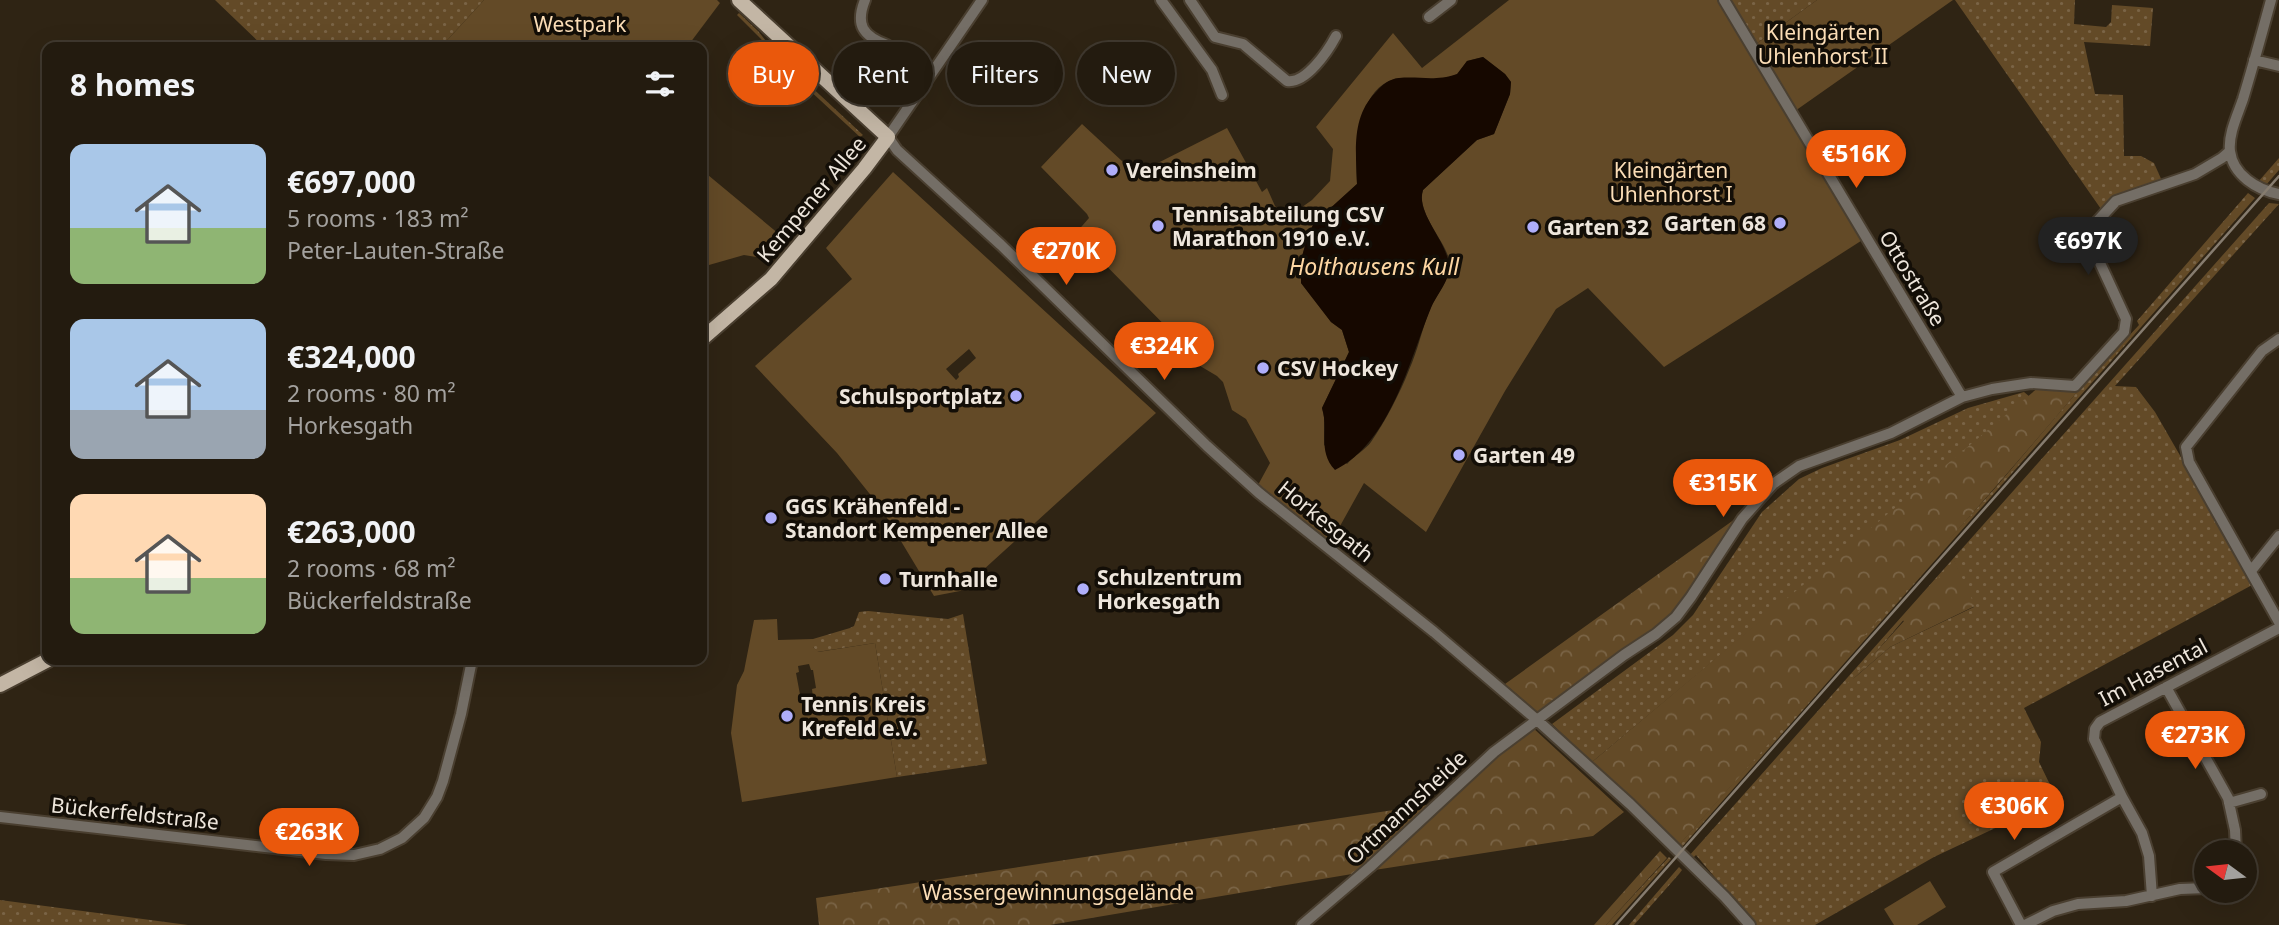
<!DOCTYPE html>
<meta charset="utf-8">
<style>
:root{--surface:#231b0f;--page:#2b2418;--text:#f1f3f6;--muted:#a3a19e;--line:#40392f;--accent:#ea580c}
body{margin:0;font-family:"Noto Sans",sans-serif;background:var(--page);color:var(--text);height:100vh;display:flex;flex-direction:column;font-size:26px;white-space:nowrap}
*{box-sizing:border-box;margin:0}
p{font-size:23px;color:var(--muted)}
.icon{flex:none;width:38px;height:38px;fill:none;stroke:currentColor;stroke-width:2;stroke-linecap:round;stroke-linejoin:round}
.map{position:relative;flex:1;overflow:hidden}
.drawer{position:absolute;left:42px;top:42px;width:665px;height:623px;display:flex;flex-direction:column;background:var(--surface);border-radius:14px;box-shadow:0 7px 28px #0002,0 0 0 2px var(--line)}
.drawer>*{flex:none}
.banner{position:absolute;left:728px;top:42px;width:665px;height:63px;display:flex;gap:14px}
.needle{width:46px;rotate:285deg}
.buttons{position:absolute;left:2194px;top:840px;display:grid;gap:14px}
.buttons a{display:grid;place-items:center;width:63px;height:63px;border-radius:50%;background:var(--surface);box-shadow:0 7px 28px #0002,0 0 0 2px var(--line);font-size:35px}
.price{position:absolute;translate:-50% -60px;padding:0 16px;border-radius:24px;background:var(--accent);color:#fff;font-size:23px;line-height:46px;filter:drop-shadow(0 2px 4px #0008)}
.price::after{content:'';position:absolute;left:50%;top:42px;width:21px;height:16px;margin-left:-10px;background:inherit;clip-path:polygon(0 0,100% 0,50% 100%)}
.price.on{background:#222;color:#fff}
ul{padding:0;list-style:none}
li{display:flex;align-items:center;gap:21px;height:175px;padding:0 28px}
li span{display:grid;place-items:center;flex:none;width:196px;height:140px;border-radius:14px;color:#555}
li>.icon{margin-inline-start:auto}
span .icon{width:84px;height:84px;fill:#fffc;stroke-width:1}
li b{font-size:30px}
h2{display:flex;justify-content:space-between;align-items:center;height:84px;padding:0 28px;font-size:30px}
.tag{padding:0 24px;border-radius:32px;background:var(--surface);box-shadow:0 7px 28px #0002,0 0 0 2px var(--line);font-size:24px;line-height:63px}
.tag.on{background:var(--accent);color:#fff}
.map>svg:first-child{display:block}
.grass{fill:url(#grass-dots);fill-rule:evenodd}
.forest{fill:url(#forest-crowns)}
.green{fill:#634a27;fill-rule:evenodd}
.water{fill:#160800}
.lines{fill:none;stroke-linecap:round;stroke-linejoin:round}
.minor-casing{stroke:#4a3f30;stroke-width:14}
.major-casing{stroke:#4a3f30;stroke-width:18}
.minor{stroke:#746e66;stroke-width:10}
.major{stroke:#c3b6a5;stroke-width:14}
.rail{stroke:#867c6f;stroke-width:2.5}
.poi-dot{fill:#afaefa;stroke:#130e07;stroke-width:2.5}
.labels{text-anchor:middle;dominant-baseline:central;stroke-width:7;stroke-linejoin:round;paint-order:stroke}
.park-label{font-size:21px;fill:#fbddb6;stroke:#130e07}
.poi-label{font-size:21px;font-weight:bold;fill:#eee6dc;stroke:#130e07;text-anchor:start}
.street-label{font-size:21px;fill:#eee6dc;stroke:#130e07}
.water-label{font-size:23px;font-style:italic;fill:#fed7a3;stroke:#130e07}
</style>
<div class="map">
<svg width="2279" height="925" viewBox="0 0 2279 925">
<defs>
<pattern id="grass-dots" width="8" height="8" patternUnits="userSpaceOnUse" patternTransform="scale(1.75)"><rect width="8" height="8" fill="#634a27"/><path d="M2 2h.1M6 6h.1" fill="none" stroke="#7a6446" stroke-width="1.8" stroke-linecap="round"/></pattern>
<pattern id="forest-crowns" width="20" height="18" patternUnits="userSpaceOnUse" patternTransform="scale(1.75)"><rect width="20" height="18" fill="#634a27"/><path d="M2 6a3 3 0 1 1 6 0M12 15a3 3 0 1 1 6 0" fill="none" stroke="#7a6446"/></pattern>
</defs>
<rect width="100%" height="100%" fill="#2f2414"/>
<!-- grass -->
<path class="grass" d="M215,0H484L441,47H264Z
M1729,0H1817L1756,44Z
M1955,0H2075L2074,24L2106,27L2111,22L2112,5L2153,8L2150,46L2084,42L2095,94L2123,95L2124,156H2141L2154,163L2162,181L2124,193L2101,209Z
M739,13L758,31L777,55L863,135L860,137L780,63L761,39L737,15Z
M2279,158V170L2266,185L2258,182Z
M2248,193L2255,198L1681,848L1678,846L1878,618L1996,487L2078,391L2139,325L2137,321Z
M2269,203L2279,204L2115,386L2136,387L2155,412L2254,584L2024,708L2041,742L2039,762L2057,799L1934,857L1815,925H1755L1696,855L1692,859L1689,856ZM1954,561L1974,607L1890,647L1853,679Z
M2024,392L2030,397L1592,762L1552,724L1673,635L1693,615L1762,512L1799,479L1822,468L1900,440L1968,408Z
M868,611L948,619L963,614L987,764L897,777L875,643L817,652L813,647V639L850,628L854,626L859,612Z
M1669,857L1671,859L1612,925H1606Z
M1679,867L1682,870L1679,874L1634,925H1629Z
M0,900L188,925H0Z"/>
<!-- forest -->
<path class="forest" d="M2039,387L2078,391C1948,544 1814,691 1680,844L1592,762Z
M1735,519L1685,601L1655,630L1540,714L1505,684Z
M1954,560L1975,606L1890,647L1847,684L1904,621L1902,620Z
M1532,727L1624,812L1593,836L1368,871L1500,750Z
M1433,804L1358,873L1050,925H819L816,898Z
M1660,851L1667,858L1606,925H1594Z"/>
<!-- green -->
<path class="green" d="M484,0H717L720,3L687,47H441Z
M1509,0H1717L1864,239L1664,367L1588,288L1556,309L1505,391L1426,532L1364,483L1330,544L1258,485L1270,463L1246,419L1232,410L1223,382L1217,376L1190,360L1194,355L1075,234L1089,218L1087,214L1041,167L1082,124L1136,174L1227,128L1262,192L1267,188L1275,206L1288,217L1312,200L1330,181L1333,149L1316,127L1393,33L1422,68ZM1483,57L1505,74L1511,82L1510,94L1494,134L1477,140L1423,190C1416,212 1444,239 1449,259C1453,277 1437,293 1430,309C1422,329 1418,350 1409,370C1400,393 1385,422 1371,442C1366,449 1354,456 1347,464L1324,445V417L1322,408L1349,352L1342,330L1331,322L1301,283V260L1308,235L1314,223L1357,184C1355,152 1356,91 1394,79C1404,76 1416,80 1426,80C1437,80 1447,78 1458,74L1467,61Z
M1817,0H1953L1795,111L1756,44Z
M702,170L785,239L768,259L744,255L702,267Z
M893,172L1156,413L960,591L934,596L881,508L837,453L755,366L852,279L826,248ZM969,349L976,358L958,374L959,377L956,380L946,369Z
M777,619L778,640L813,639V647L818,652L875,643L897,777L742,802L731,733L737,685L744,671L754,620ZM809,664L811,670H813L816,688L812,689L813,698L801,700L796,673L799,672L798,666Z
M1930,881L1946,907L1917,925H1894L1884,909Z"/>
<!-- water -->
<path class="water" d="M1483,57L1505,74L1511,82L1510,94L1494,134L1477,140L1423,190C1415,214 1450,243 1449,269C1449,281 1436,296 1431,308C1409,361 1391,442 1335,470C1317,451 1329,430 1322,408L1349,352L1342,330L1331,322L1301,283V260L1308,235L1314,223L1357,184C1356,151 1351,117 1376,92C1382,85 1389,79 1399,78C1421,76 1433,82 1457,74L1467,61Z"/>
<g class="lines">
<!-- minor casing -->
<g class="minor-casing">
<path id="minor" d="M865,0C855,25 863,36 887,45
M982,0L888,137L897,150L1001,245L1207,446L1259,493L1434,632L1537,720L1630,804L1725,897L1750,925
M1161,0L1212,70L1222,95
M1190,0L1215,37L1243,44L1287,81C1306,84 1328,51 1336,36
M1724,0L1962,397
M2271,0C2262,33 2253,66 2243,99C2238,114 2228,134 2230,151C2233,175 2257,190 2279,194
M1429,17L1451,0
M2254,60L2279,66
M2279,339L2262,351L2186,447L2189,462L2279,622
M2251,571L2279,536
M2166,687L2228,798L2235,830L2236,852
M2203,752L2232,736
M2229,803L2261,794
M0,817L326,854L354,855L380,849L402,838L424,818L437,797L443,781L461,714L472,660
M2152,896L2149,856L2142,833L2122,797L2094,739L2095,729L2100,722L2279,628
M1302,925L1370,867L1494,752L1624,655L1656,634L1676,617L1691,597L1742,519L1773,484L1799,466L1891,433L1962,397L1992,389L2031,383L2075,386L2124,332L2126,319L2094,250L2093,226L2116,201L2195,174L2222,158L2230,151
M2021,925L1993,872L2122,797
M2025,925L2053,911L2078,904L2126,901L2180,889L2207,888"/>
</g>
<!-- major casing -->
<g class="major-casing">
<path id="major" d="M702,339L771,279L864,169L888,137L739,0
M0,685L48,660"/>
</g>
<!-- minor -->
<use href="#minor" class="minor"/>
<!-- major -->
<use href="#major" class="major"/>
<!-- rail -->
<path class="rail" d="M1616,925L2279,176"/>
</g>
<!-- markers -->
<g class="poi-dot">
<circle cx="1112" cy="170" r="7"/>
<circle cx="1780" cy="223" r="7"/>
<circle cx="1158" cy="226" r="7"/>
<circle cx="1533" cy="227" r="7"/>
<circle cx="1263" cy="368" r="7"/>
<circle cx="1016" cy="396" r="7"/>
<circle cx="1459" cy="455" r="7"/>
<circle cx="771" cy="518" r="7"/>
<circle cx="885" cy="579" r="7"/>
<circle cx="1083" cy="589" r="7"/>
<circle cx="787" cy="716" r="7"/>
</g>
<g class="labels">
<!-- park labels -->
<g class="park-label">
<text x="580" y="24">Westpark</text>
<text x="1823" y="32">Kleingärten<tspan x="1823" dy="24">Uhlenhorst II</tspan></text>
<text x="1671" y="170">Kleingärten<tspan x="1671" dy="24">Uhlenhorst I</tspan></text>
<text x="1058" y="892">Wassergewinnungsgelände</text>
</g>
<!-- poi labels -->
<g class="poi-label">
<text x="1126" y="170">Vereinsheim</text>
<text x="1172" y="214">Tennisabteilung CSV<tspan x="1172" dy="24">Marathon 1910 e.V.</tspan></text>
<text x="1766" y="223" text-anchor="end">Garten 68</text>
<text x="1547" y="227">Garten 32</text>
<text x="1277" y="368">CSV Hockey</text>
<text x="1002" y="396" text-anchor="end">Schulsportplatz</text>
<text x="1473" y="455">Garten 49</text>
<text x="785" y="506">GGS Krähenfeld -<tspan x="785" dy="24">Standort Kempener Allee</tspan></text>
<text x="1097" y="577">Schulzentrum<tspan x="1097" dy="24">Horkesgath</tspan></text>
<text x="899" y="579">Turnhalle</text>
<text x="801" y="704">Tennis Kreis<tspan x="801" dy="24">Krefeld e.V.</tspan></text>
</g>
<!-- street labels -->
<g class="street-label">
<text transform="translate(811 199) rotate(-50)">Kempener Allee</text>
<text transform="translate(1913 278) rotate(59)">Ottostraße</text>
<text transform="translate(1326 521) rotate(39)">Horkesgath</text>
<text transform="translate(2153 672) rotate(-28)">Im Hasental</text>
<text transform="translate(1406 807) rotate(-43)">Ortmannsheide</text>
<text transform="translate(135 813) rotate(6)">Bückerfeldstraße</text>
</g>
<!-- water labels -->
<g class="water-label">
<text x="1374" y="266">Holthausens Kull</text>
</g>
</g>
</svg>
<div class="buttons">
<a><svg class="needle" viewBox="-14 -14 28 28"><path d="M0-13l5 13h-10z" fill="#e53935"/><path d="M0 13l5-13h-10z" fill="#a3a19e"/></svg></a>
</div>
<b class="price" style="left:1856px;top:190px">€516K</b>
<b class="price on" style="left:2088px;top:277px">€697K</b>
<b class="price" style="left:1066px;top:287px">€270K</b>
<b class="price" style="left:1164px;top:382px">€324K</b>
<b class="price" style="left:1723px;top:519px">€315K</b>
<b class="price" style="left:2195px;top:771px">€273K</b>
<b class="price" style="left:2014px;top:842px">€306K</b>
<b class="price" style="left:309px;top:868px">€263K</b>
<div class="banner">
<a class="tag on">Buy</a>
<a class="tag">Rent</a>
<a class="tag">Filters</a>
<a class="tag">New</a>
</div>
<section class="drawer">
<h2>8 homes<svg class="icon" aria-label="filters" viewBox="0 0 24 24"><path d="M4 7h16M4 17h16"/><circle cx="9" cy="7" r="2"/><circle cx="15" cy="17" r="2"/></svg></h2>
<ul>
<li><span style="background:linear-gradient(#a9c7e8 60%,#8fb573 0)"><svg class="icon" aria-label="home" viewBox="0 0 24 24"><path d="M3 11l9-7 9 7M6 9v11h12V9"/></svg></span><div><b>€697,000</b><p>5 rooms · 183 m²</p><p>Peter-Lauten-Straße</p></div></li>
<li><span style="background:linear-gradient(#a9c7e8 65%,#9aa5b1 0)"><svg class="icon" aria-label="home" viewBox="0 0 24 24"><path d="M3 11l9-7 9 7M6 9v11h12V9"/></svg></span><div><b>€324,000</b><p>2 rooms · 80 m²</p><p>Horkesgath</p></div></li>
<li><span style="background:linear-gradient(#ffd9b3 60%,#8fb573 0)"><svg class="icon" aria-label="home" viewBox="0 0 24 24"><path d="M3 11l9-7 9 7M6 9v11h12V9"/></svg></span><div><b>€263,000</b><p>2 rooms · 68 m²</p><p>Bückerfeldstraße</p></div></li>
</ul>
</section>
</div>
